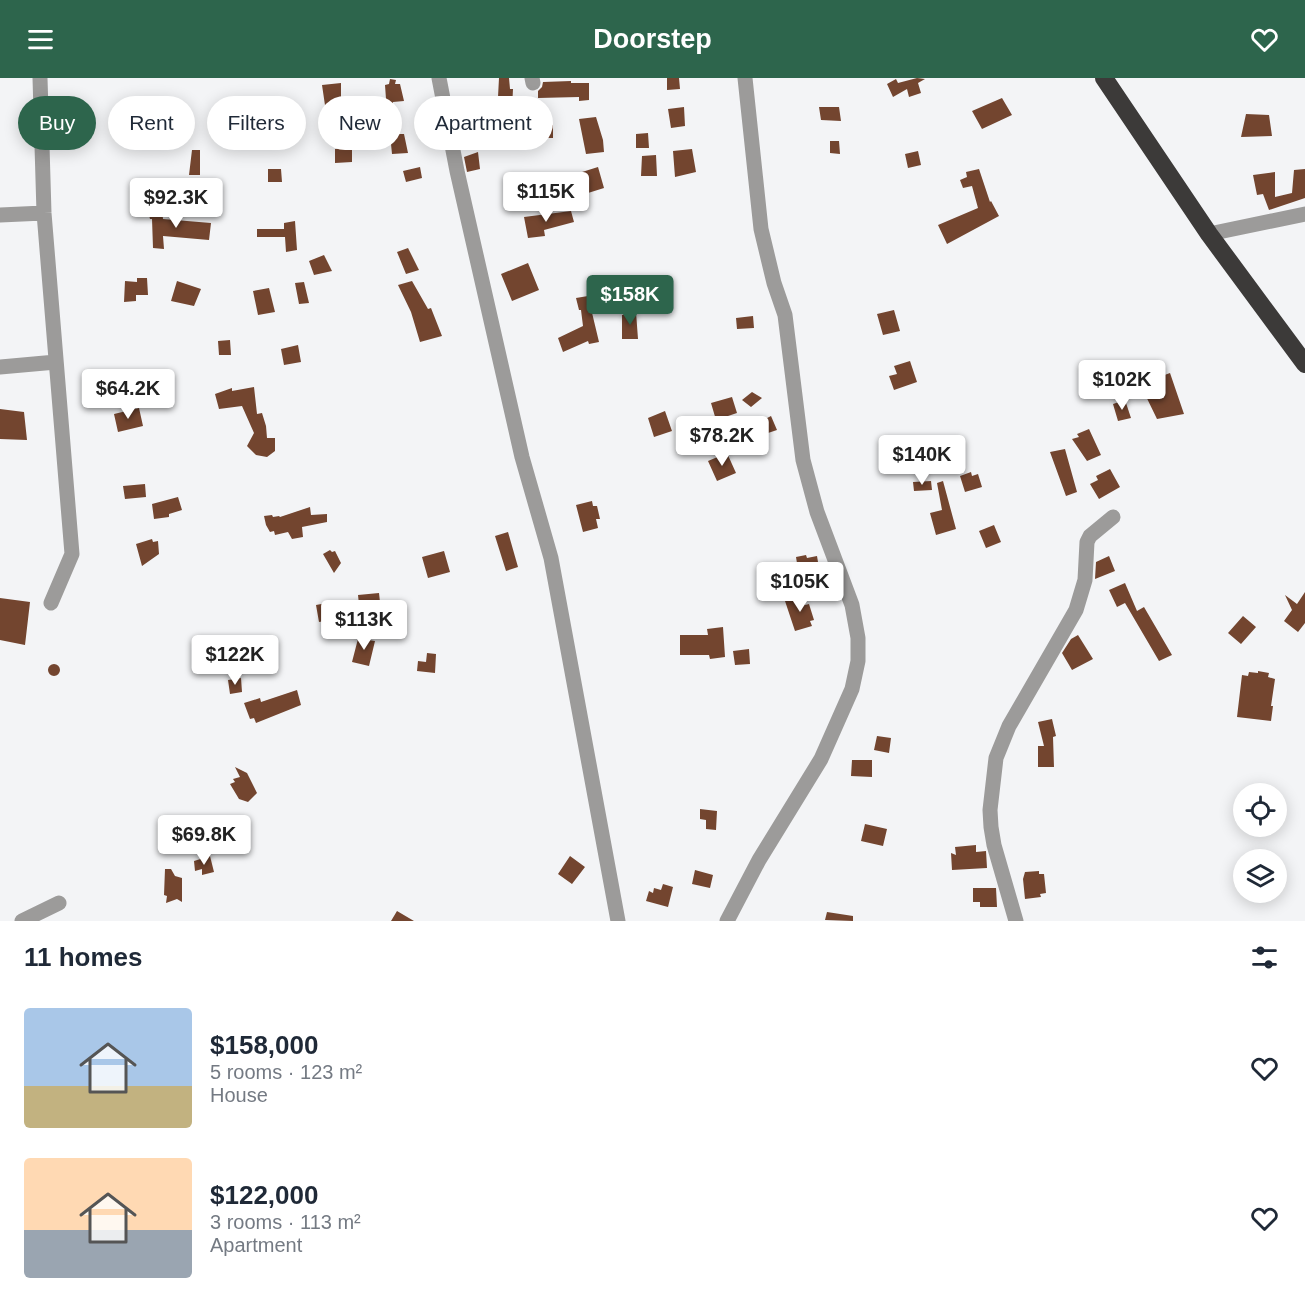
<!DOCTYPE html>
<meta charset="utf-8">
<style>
:root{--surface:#fff;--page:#f6f6f7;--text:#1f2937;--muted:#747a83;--accent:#2d654c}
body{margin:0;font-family:Arial,sans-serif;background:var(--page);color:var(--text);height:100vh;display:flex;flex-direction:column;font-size:22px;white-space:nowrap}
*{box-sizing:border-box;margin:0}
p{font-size:20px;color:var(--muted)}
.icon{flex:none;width:33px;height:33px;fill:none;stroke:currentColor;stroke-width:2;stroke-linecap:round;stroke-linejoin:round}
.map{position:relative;height:843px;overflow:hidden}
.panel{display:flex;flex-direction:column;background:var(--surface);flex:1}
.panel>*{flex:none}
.banner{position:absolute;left:18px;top:18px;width:600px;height:54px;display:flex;gap:12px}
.buttons{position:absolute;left:1233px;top:705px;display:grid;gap:12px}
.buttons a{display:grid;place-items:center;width:54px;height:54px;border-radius:50%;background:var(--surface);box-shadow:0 3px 15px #0003;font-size:30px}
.price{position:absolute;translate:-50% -51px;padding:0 14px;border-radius:6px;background:#fff;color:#222;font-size:20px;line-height:39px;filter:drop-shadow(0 2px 3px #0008)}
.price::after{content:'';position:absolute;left:50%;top:36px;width:18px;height:14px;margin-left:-9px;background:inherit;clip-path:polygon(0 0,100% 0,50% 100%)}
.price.on{background:var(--accent);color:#fff}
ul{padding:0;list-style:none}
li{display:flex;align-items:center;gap:18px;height:150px;padding:0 24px}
li span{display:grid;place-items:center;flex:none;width:168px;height:120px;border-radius:6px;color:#555}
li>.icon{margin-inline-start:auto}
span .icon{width:72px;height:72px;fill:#fffc;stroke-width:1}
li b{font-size:26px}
h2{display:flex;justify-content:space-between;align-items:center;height:72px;padding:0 24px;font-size:26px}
.chip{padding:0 21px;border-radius:27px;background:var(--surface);box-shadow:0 3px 15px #0003;font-size:21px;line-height:54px}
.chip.on{background:var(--accent);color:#fff}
header{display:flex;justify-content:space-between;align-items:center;height:78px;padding:0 24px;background:var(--accent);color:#fff;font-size:27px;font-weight:700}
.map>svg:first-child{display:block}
.building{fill:#73452f}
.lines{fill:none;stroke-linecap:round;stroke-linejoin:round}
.minor{stroke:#9c9b9a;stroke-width:15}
.highway{stroke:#3c3a39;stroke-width:18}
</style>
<header><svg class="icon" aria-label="menu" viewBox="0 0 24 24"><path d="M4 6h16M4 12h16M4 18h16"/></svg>Doorstep<svg class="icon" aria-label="heart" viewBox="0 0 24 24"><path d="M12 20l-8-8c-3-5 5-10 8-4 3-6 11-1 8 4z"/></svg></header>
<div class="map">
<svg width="1305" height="843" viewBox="0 0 1305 843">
<rect width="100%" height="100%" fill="#f3f4f6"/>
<!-- building -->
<path class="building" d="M499,0H509L510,11H513L512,31H516L517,43L502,45V19H498Z
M667,0H679L680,11L667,12Z
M917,0L925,1L918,5L921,15L909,19L907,11L893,19L887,6L896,1L898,5Z
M390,1L396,2L395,6H400L404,23L393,24L392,42H387L386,34H383L386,21L385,7L389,6Z
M571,3V5H589V22L579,23V19L538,20V13L542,9L543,4Z
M341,5V19L348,20L347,32H341L346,55L332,58L327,34H326L322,7Z
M466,20L471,48H468V53H459L454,21Z
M1002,20L1012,37L982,51L972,33Z
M684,29L685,48L671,50L668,31Z
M819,29H839L841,43L821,42Z
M137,30L139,55L125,54L122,32Z
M532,33H544L547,48L553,47V60H535Z
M1246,36L1269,37L1272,58L1241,59Z
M596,39L603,62L604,74L586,76L579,41Z
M648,55L649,70H636V56Z
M390,56H404L408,75L392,76Z
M501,57L518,58V67L501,66Z
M830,63H839L840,76L830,75Z
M352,70V84L335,85V71Z
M692,71L696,94L675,99L673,73Z
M192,72H200V97H189Z
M918,73L921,87L908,90L905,76Z
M478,74L480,91L467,94L464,79Z
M656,77L657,98H641L642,78Z
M420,89L422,100L406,104L403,93Z
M598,89L604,110L588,115L582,94Z
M268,91H281L282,104H268Z
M979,91L990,124L991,123L999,138L947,166L938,147L978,130L972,108L963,110L960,102L967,99L966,94Z
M1305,91V120L1269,132L1263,116L1257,117L1253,97L1275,94V119L1292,115L1294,92Z
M162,132L163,141L211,145L209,162L163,158L164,171L153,170L152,141H150L148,133Z
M571,133L574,144L544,152L545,158L528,160L524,139Z
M295,143L297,172L286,174L285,159H257V151H284V145Z
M408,170L419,192L406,196L397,174Z
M324,177L332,193L314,197L309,183Z
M528,185L539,212L512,223L501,196Z
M137,200H147L148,217H136V223L124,224L125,203L137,204Z
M177,203L201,211L194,228L171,223Z
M412,203L428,231L431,230L442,258L420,264L411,234L398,207Z
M304,204L309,225L299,226L295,205Z
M269,210L275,234L258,237L253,213Z
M588,218L599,264L589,266L588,263L563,274L558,260L583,248L581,232H579L576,220Z
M894,232L900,253L883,257L877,236Z
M636,234L638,261H622V237Z
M753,238L754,250L737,251L736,240Z
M230,262L231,277H219L218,263Z
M298,267L301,284L284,287L281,271Z
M910,283L917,304L894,312L889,298L897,296L894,288Z
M1170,295L1184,336L1157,341L1140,306Z
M254,309L257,336L262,335L266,348L267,360H275V373L267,379L256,377L247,368L254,355L242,328L219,331L215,316L232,310V313Z
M752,314L762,320L751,329L742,322Z
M732,319L737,335L716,342L711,325Z
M1125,322L1131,340L1118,343L1113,326Z
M139,330L143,348L118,354L114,336Z
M0,331L24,334L27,362L0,361Z
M665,333L672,353L654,359L648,340Z
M771,338L777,352L759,358L754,347Z
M1089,351L1101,377L1087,383L1072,361L1079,359L1077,356Z
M938,359L940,369L926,372L924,362Z
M1065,371L1077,414L1066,418L1050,374Z
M727,375L736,395L717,403L708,383Z
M1110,391L1120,409L1099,421L1090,406L1098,402L1096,398Z
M971,394L972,398L978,396L982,409L965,414L960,398Z
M931,403L932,412L914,413L913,404Z
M943,403L956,451L936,457L930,435L942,432L937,405Z
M145,406L146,419L125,421L123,408Z
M178,419L182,432L169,436V439L154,441L152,426Z
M592,423L593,428H597L600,441H596L598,450L583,454L576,427Z
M310,429L311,437L327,436V444L302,449L303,459L292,461L288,454L275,457L274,453L270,454L266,447L264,438L272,437L273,439L279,438L280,439Z
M994,447L1001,464L986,470L979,453Z
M508,454L518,489L506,493L495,458Z
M152,461L153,464L158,463L159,476L142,488L136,466Z
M330,472L332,474L335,473L341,485L334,495L323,476Z
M444,473L450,494L428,500L422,479Z
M806,477L807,480L817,478L819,490L814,491L816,501L800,504L796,479Z
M1109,478L1115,493L1095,501L1096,484Z
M1125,505L1137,533L1144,529L1172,577L1159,583L1125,525L1117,529L1109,512Z
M1305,514V545L1298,554L1284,543L1292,532L1285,517L1297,526Z
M379,515L381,533L360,536L358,517Z
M802,517L805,527L809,526L814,542L810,543L812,548L795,553L785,523Z
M0,520L30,524L25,567L0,562Z
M332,524L336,541L319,544L316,527Z
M1243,538L1256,549L1241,566L1228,555Z
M723,549L725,579L710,581L709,577H680V557H708L707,551Z
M359,557L369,559L368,562L375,563L369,588L352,584Z
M1078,557L1093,581L1072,592L1062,575L1071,561Z
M749,571L750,586L735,587L733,573Z
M427,575L436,576L435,595L417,593L418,583L426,584Z
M48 592a6 6 0 1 1 12 0a6 6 0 1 1-12 0Z
M1258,593L1269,595L1268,599L1275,601L1271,628H1273L1271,643L1237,639L1242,597L1248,598L1249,594L1258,595Z
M241,600L242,614L230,616L228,602Z
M297,612L301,627L256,645L254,640L250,641L244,625L260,620L261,624Z
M1052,641L1056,658L1053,659L1054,689H1038V668H1044L1038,644Z
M877,658L891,660L889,675L874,672Z
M852,682H872V699L851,698Z
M235,689L247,695L257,715L248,724L239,721L230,706L235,704L233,701L240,699Z
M700,731L717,733L716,752L706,751V742L700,741Z
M865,746L887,751L883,768L861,763Z
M976,767V774L986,773L987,790L952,792L951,775L956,777L955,769Z
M210,778L214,794L202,797V791L195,793L194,783Z
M570,778L585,789L572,806L558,796Z
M165,791H171L175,798L182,800V824L177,821L166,825L167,818L164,817Z
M695,792L713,797L710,810L692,806Z
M1039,793V796H1044L1046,815L1040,816L1041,819L1025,821L1023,801L1025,794Z
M663,806L673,809L668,829L646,823L649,813L653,815L654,810L661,812Z
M973,810H996L997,829H980V824H973Z
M397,833L414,843H391Z
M827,834L853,838V843L825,842Z"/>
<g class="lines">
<!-- minor -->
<path class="minor" d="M40,0L44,135L72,476L51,525
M439,0L457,93L522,379L551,480L618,843
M532,0L533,5
M0,137L44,135
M1209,156L1305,136
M0,289L56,284
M22,843L59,825
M727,843L759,782L821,681L852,611L858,583V560L852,527L817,434L803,382L785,237L774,205L761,151L745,0
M1016,843L994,767L991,749L990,732L996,680L1009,648L1076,532L1085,502L1087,464L1090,458L1113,439"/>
<!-- highway -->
<path class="highway" d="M1104,0L1209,156L1305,286"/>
</g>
</svg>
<div class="buttons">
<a><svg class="icon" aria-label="locate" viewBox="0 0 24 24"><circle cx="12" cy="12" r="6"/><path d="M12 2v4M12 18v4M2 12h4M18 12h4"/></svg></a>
<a><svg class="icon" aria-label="layers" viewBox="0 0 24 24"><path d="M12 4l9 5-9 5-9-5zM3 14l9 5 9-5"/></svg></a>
</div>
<b class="price" style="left:546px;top:145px">$115K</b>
<b class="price" style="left:176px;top:151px">$92.3K</b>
<b class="price on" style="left:630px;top:248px">$158K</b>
<b class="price" style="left:1122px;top:333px">$102K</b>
<b class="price" style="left:128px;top:342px">$64.2K</b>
<b class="price" style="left:722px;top:389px">$78.2K</b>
<b class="price" style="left:922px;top:408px">$140K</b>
<b class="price" style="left:800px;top:535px">$105K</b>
<b class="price" style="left:364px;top:573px">$113K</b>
<b class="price" style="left:235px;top:608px">$122K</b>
<b class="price" style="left:204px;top:788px">$69.8K</b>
<div class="banner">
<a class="chip on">Buy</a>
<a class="chip">Rent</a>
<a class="chip">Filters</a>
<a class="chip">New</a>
<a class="chip">Apartment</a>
</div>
</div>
<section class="panel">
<h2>11 homes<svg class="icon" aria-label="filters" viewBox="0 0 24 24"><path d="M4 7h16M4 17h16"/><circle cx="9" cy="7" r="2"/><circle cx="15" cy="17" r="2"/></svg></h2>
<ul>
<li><span style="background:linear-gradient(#a9c7e8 65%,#c2b280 0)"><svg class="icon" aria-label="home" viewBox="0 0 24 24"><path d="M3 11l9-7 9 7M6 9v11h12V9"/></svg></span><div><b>$158,000</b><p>5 rooms · 123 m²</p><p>House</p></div><svg class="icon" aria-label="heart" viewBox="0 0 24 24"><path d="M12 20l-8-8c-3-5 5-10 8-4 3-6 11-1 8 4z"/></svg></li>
<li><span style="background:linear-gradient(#ffd9b3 60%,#9aa5b1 0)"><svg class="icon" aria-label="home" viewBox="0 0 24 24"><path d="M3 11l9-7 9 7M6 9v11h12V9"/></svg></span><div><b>$122,000</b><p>3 rooms · 113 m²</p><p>Apartment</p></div><svg class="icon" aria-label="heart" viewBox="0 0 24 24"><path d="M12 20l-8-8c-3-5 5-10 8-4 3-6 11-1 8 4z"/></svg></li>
</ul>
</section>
